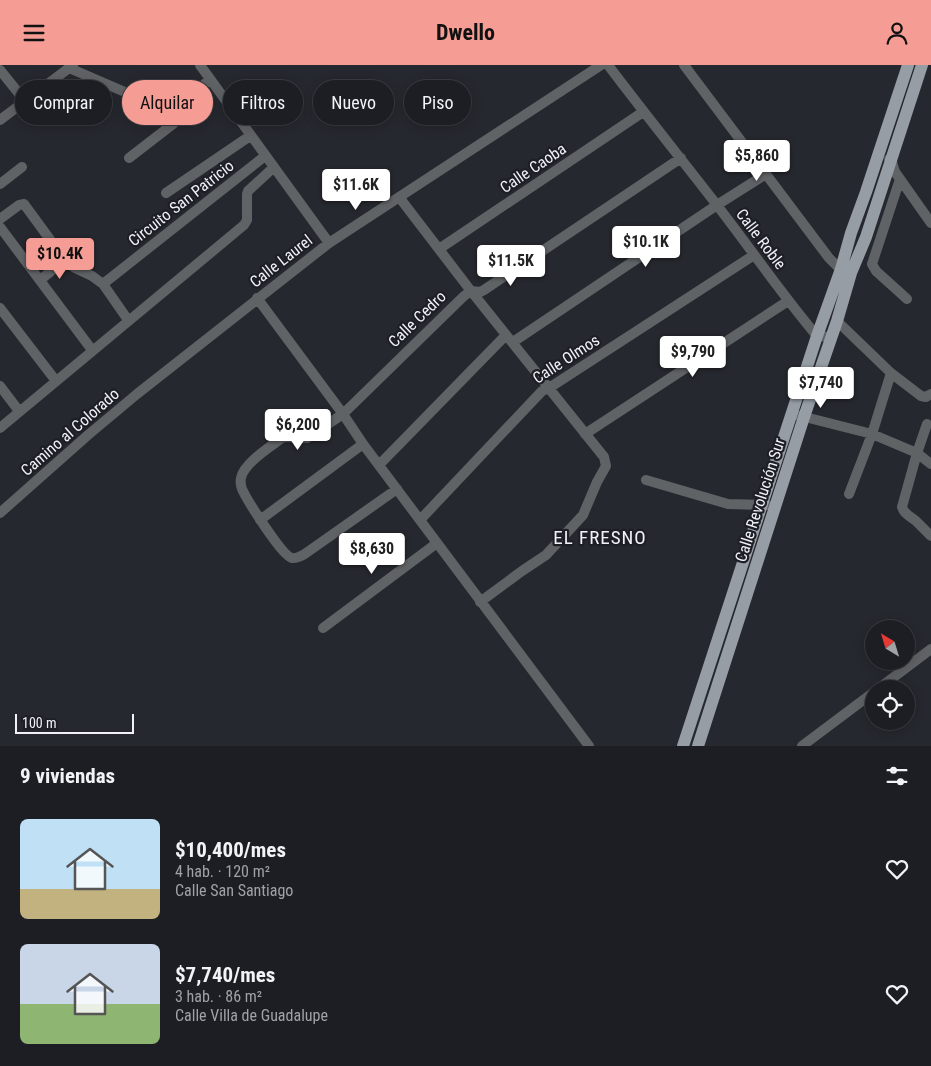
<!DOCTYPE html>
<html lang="es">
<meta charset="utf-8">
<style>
:root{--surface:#1c1e23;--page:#25272b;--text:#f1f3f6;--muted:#a0a2a6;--line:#3a3c41;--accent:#f59c95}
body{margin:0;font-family:"Roboto Condensed",sans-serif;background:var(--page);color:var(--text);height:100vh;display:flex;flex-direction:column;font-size:19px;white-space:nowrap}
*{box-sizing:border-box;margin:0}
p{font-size:16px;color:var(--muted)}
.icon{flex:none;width:28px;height:28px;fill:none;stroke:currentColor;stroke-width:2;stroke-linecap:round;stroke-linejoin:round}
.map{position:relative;height:681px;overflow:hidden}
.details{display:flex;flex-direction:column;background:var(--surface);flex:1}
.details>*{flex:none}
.guide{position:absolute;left:15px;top:15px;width:500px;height:45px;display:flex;gap:10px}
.needle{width:32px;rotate:322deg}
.tools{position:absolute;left:865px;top:555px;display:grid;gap:10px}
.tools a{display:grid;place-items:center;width:50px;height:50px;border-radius:50%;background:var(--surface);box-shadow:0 2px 12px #0003,0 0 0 1px var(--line);font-size:25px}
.scale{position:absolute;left:15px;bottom:12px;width:119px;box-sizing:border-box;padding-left:5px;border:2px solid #f0f2f7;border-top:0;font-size:14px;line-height:18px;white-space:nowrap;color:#f0f2f7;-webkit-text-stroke:4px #1d1f26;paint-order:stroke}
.price{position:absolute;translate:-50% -42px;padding:0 11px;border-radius:5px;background:#fff;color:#222;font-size:16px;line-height:32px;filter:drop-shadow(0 1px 2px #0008)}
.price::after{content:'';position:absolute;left:50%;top:30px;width:15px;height:11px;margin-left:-8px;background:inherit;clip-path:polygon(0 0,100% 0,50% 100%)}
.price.current{background:var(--accent);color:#111}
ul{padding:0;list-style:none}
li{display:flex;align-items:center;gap:15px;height:125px;padding:0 20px}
li span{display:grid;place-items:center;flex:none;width:140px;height:100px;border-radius:8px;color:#555}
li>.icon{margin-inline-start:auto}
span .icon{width:60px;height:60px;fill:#fffc;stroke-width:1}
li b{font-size:21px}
h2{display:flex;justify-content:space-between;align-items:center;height:60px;padding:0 20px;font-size:21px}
.chip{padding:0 18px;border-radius:22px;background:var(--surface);box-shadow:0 2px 12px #0003,0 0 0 1px var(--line);font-size:18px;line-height:45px}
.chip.current{background:var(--accent);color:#111}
header{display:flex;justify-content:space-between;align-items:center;height:65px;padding:0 20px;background:var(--accent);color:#111;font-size:22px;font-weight:700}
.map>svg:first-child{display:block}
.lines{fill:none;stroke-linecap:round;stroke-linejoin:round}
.minor{stroke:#606366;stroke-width:10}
.major{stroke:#979da4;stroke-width:12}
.labels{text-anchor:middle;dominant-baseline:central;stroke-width:4.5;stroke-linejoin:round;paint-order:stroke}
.street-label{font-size:16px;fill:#f0f2f7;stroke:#1d1f26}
.quarter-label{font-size:19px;letter-spacing:1px;fill:#f0f2f7;stroke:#1d1f26}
</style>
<header><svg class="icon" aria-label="menu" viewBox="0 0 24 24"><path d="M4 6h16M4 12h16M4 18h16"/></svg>Dwello<svg class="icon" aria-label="person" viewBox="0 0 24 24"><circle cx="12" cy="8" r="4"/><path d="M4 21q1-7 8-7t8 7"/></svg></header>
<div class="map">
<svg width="931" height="681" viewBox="0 0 931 681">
<rect width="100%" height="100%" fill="#26282f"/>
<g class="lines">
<!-- minor -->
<path class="minor" d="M200,0L329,178
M608,0C642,45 678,90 713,135C748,180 780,227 817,271L831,272
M684,0L829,193L837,201L847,206
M69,3L162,43L183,39
M0,5L25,36
M0,55L73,0
M129,93L173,59L183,39L210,14
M889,94H891L895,107L900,114L931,158
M900,114L872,199L876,206L907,234
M0,119L22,102
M166,128L250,71
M399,132L471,226L604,392L606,401L597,417L583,450L546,490L522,506L480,537
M0,154L19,140L23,139H24L65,195L75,203L92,211L103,219L128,255
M0,162L92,285
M439,184L643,47
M40,215L65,195
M103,219L265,91
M257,233L343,349L363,379L589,681
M0,243L56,316
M837,256L891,308L921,331L926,332L931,329
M513,277L717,140L766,109
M0,321L19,346
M797,350L872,369L917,388L931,399
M927,359L917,388L902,442C904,449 910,451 916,456C921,461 926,466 931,471
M0,363L244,160L247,155V129L248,126L274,102
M585,369L788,236
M379,400L506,270
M646,415L728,439L767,440
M397,424L309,486C305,489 298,494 292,493C282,491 247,435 242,424C241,421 240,417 241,413C244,398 270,382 282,373L286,372L307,373L343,349L464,231L471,226L480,227L484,225L681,93
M849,429L872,369L891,308
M0,448L88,370L137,329L329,178L601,0
M260,455L363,379
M420,455L542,326L549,323L754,190
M323,563L437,478
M878,624L931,584
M802,681L874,627"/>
<!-- major -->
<path class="major" d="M683,681L817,271L841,204L851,168L866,127L908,0
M698,681L804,352L837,256L851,208L866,172L922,0"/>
</g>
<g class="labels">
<!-- street labels -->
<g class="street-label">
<text transform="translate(533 103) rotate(-34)">Calle Caoba</text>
<text transform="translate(181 138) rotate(-38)">Circuito San Patricio</text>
<text transform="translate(761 174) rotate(53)">Calle Roble</text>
<text transform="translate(281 196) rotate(-38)">Calle Laurel</text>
<text transform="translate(417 254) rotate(-44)">Calle Cedro</text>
<text transform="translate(566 294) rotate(-33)">Calle Olmos</text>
<text transform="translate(70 367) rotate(-41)">Camino al Colorado</text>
<text transform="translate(760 435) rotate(-72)">Calle Revolución Sur</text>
</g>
<!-- quarter labels -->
<g class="quarter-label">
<text x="600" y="472">EL FRESNO</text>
</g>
</g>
</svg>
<div class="tools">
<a><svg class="needle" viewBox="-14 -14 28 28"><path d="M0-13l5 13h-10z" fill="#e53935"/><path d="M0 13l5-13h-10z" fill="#a0a2a6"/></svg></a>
<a><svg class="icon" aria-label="locate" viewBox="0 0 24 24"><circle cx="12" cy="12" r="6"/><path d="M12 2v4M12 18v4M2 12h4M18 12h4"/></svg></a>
</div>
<div class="scale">100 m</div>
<b class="price" style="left:757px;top:117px">$5,860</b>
<b class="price" style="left:356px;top:146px">$11.6K</b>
<b class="price" style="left:646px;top:203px">$10.1K</b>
<b class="price current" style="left:60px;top:215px">$10.4K</b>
<b class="price" style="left:511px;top:222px">$11.5K</b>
<b class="price" style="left:693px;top:313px">$9,790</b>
<b class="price" style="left:821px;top:344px">$7,740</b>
<b class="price" style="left:298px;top:386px">$6,200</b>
<b class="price" style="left:372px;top:510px">$8,630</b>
<div class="guide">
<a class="chip">Comprar</a>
<a class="chip current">Alquilar</a>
<a class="chip">Filtros</a>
<a class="chip">Nuevo</a>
<a class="chip">Piso</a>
</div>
</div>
<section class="details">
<h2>9 viviendas<svg class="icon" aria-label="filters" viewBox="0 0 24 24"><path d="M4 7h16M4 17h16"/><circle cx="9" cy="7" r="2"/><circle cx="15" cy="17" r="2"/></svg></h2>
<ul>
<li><span style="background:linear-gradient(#bfe0f5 70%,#c2b280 0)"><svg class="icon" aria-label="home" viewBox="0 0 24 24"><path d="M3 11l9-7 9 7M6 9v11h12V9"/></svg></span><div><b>$10,400/mes</b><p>4 hab. · 120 m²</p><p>Calle San Santiago</p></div><svg class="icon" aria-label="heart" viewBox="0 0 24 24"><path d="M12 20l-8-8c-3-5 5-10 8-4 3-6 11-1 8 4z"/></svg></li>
<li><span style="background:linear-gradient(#c9d6e8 60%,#8fb573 0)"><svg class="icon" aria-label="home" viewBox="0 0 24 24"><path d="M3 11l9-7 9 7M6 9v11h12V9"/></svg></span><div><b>$7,740/mes</b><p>3 hab. · 86 m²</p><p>Calle Villa de Guadalupe</p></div><svg class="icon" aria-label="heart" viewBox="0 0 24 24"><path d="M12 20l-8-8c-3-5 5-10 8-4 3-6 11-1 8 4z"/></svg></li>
</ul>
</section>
